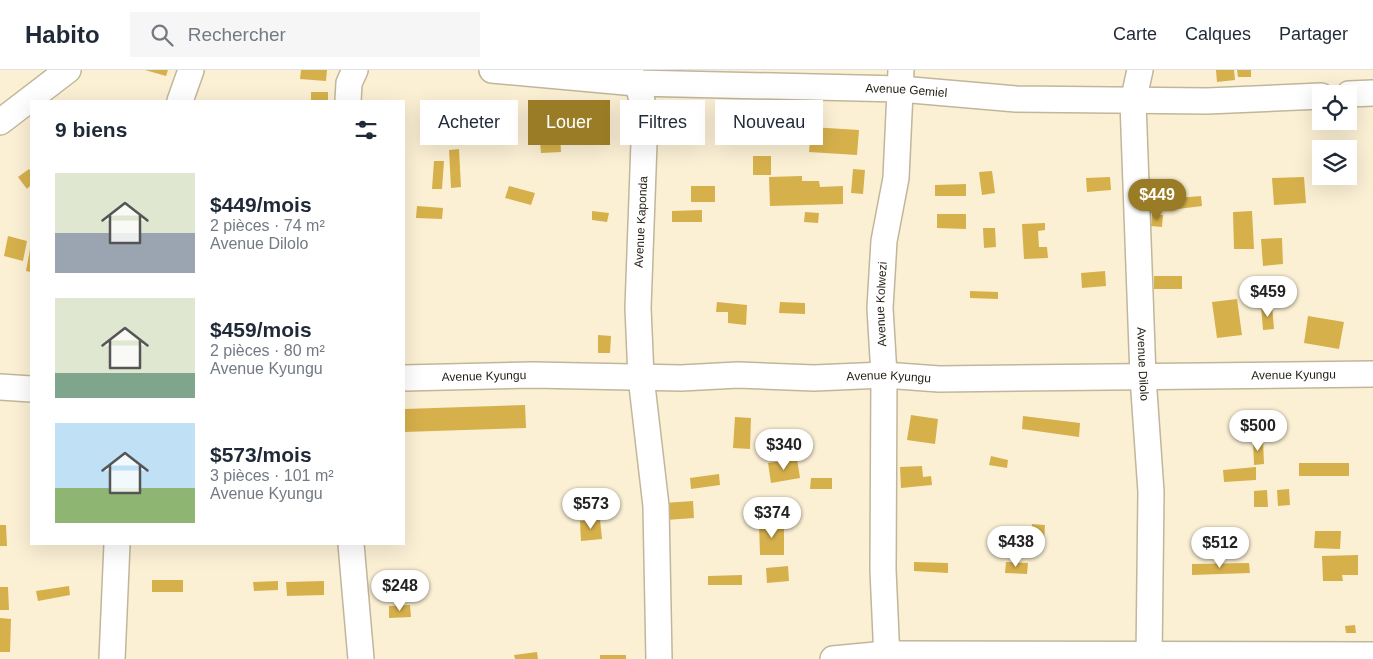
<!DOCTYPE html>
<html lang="fr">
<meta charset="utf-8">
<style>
:root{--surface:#fff;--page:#f6f6f7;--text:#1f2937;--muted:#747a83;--line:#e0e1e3;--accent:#9b7c26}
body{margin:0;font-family:Arial,sans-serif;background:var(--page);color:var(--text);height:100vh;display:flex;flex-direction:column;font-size:19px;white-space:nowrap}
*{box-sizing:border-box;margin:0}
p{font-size:16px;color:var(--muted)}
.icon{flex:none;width:28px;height:28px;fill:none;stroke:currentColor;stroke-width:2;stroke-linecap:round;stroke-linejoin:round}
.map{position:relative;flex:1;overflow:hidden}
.panel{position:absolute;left:30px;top:30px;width:375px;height:445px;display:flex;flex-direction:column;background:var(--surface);border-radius:0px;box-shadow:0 5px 20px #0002}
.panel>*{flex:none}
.top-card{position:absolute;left:420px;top:30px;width:475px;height:45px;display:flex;gap:10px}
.controls{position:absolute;left:1312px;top:15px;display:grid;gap:10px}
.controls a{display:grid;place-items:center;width:45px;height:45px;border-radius:0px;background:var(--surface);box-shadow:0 5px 20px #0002;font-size:25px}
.price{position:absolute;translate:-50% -42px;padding:0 11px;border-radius:18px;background:#fff;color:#222;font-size:16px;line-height:32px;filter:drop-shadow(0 1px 2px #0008)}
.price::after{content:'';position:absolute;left:50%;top:30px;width:15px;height:11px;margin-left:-8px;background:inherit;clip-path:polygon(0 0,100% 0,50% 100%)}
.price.selected{background:var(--accent);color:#fff}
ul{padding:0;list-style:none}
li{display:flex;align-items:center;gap:15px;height:125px;padding:0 25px}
li span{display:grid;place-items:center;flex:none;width:140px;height:100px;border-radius:0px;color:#555}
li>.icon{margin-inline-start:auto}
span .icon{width:60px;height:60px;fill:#fffc;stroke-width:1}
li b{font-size:21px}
h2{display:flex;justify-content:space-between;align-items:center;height:60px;padding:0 25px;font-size:21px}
.tag{padding:0 18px;border-radius:0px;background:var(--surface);box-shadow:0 5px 20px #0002;font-size:18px;line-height:45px}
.tag.selected{background:var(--accent);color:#fff}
header{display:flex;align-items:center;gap:30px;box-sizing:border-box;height:70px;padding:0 25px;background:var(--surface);border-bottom:1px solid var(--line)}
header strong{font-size:24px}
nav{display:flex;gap:28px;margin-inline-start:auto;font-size:18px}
.search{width:350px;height:45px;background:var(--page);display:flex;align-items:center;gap:12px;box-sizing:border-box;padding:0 18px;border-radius:0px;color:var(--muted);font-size:19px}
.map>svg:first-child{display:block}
.building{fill:#d6b04b}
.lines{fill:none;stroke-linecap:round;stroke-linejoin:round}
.minor-casing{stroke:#c1b69b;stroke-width:28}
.minor{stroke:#fff;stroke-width:25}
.labels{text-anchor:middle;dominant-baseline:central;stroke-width:5;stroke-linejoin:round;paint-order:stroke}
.street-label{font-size:12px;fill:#231e14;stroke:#fff}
</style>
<header>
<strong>Habito</strong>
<div class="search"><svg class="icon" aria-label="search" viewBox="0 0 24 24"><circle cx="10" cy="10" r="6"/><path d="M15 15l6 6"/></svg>Rechercher</div>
<nav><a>Carte</a><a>Calques</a><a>Partager</a></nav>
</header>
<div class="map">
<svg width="1373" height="589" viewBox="0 0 1373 589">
<rect width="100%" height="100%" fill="#fbf0d4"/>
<!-- building -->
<path class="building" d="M145,0H168L166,6Z
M301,0H327L326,11L300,9Z
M1216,0H1234L1235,10L1217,12Z
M1237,0H1251V7H1238Z
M311,22H328V31H311Z
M559,47L561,82L541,83L538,48Z
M811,57L859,60L857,85L809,82Z
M459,79L461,117L451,118L449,80Z
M753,86H771V105H753Z
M434,91H444L442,119H432Z
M29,99L31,102V115L27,119L18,107Z
M853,99L865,100L863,124L851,123Z
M992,101L995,123L982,125L979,102Z
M802,106V111H819L820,117L843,116V134L770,136L769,107Z
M1110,107L1111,120L1087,122L1086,108Z
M1304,107L1306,133L1274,135L1272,108Z
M966,114V126H935V115Z
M509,116L535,123L531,135L505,128Z
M691,116H715V132H691Z
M1201,126L1202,136L1178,139L1177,128Z
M417,136L443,138L442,149L416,148Z
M702,140V152H672V141Z
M592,141L609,143L607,152L592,150Z
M1252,141L1254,179H1234L1233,142Z
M805,142L819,143L818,153L804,152Z
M937,144H966V159L937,158Z
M1152,144L1163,145L1162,157L1151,156Z
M1045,153V160L1038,161L1039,177H1047L1048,188L1024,189L1022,154Z
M983,158H995L996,177L984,178Z
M8,166L27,171L23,191L4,186Z
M1282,168L1283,194L1263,196L1261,169Z
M30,179H31V202L26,201Z
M1105,201L1106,216L1082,218L1081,203Z
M1154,206H1182V219H1154Z
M970,221L998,222V229L970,228Z
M1237,229L1242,265L1217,268L1212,232Z
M717,232L747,235L746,255L728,253V242H716Z
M780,232L805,233V244L779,243Z
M1272,235L1274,259L1263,260L1261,236Z
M1308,246L1344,252L1339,279L1304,273Z
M598,265L611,266L610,283H598Z
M525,335L526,358L404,362V339Z
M911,345L938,349L935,374L907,370Z
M1023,346L1080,353L1079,367L1022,359Z
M735,347L751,348L750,379L733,378Z
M1253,370H1263L1264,394L1254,395Z
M991,386L1008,390L1007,398L989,395Z
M797,389L800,408L771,413L768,393Z
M1299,393H1349V406H1299Z
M922,396L923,407L931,406L932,415L901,418L900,397Z
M1256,397V410L1224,412L1223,400Z
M719,404L720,415L691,419L690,408Z
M811,408H832V419H810Z
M1289,419L1290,435L1278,436L1277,420Z
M1267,420L1268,437H1254V421Z
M693,431L694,448L666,450L664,433Z
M600,449L602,469L581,471L580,451Z
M759,454H784V485H760Z
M1032,454L1045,455L1044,472H1031Z
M0,455H6L7,476H0Z
M1315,461H1341L1340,479L1314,478Z
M1358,485V505H1342L1343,511H1323L1322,486Z
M914,492L948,493V503L914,501Z
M1006,492L1028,493L1027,504L1005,503Z
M1249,493L1250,503L1192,505V494Z
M788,496L789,511L767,513L766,498Z
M742,505V515H708V506Z
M152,510H183V522H152Z
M278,511V520L254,521L253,512Z
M324,511V525L287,526L286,512Z
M69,516L70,525L38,531L36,521Z
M0,517H8L9,540H0Z
M410,535L411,547L389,548V536Z
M0,548L11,549L10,582H0Z
M1355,555L1356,563H1346L1345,556Z
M537,582L538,589H515L514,585Z
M600,585H626V589H600Z"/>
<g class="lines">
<!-- minor casing -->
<g class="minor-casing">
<g id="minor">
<path id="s1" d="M492,0L636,13L900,19L1016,29L1207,31L1321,26"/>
<path d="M629,0L640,22L645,45L638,238L641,307L656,436L659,589"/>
<path id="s2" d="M1140,0L1133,32L1143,307L1151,422L1149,589"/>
<path d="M1349,24L1373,23"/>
<path d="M180,31L191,0"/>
<path d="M348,31L349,13L355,0"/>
<path d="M0,52L68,0"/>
<path id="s3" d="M404,308L533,305L681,308L738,305L814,308L884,305L939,309L1373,304"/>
<path d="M0,317L31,319"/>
<path d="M351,474L361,589"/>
<path d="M112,589L117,474"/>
<path d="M833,589L886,584L1373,585"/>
<path id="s4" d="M887,589L883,500L884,305L880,238L884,171L896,108L901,0"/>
</g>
</g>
<!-- minor -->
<use href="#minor" class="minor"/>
</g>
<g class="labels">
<!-- street labels -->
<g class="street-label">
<text stroke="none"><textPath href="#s1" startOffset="415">Avenue Gemiel</textPath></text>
<text transform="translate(641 152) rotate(-87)">Avenue Kaponda</text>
<text stroke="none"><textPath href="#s4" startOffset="355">Avenue Kolwezi</textPath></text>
<text stroke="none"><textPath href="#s2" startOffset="295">Avenue Dilolo</textPath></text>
<text stroke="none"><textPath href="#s3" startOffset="890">Avenue Kyungu</textPath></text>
<text stroke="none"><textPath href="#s3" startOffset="80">Avenue Kyungu</textPath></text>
<text stroke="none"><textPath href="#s3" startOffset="485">Avenue Kyungu</textPath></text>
</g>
</g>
</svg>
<div class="controls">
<a><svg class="icon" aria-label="locate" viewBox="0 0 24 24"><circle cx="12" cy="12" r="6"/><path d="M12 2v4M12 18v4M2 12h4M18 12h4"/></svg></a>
<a><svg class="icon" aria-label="layers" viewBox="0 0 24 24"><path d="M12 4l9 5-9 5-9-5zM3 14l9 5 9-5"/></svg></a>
</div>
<b class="price selected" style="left:1157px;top:151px">$449</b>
<b class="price" style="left:1268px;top:248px">$459</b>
<b class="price" style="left:1258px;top:382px">$500</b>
<b class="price" style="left:784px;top:401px">$340</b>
<b class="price" style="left:591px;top:460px">$573</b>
<b class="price" style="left:772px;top:469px">$374</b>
<b class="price" style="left:1016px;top:498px">$438</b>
<b class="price" style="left:1220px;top:499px">$512</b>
<b class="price" style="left:400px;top:542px">$248</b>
<div class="top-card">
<a class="tag">Acheter</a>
<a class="tag selected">Louer</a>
<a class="tag">Filtres</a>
<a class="tag">Nouveau</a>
</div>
<section class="panel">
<h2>9 biens<svg class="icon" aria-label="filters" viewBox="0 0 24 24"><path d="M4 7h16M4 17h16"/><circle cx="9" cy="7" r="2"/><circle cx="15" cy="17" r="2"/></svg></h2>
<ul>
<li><span style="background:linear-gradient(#dfe7d0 60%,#9aa5b1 0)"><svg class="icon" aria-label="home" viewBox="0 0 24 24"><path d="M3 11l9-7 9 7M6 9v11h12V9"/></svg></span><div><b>$449/mois</b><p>2 pièces · 74 m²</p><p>Avenue Dilolo</p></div></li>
<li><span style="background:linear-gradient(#dfe7d0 75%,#7fa58c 0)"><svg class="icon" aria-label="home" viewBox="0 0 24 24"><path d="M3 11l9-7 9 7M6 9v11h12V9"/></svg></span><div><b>$459/mois</b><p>2 pièces · 80 m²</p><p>Avenue Kyungu</p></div></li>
<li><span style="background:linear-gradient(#bfe0f5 65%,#8fb573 0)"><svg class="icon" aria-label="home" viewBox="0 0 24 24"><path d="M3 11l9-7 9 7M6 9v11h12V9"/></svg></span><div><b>$573/mois</b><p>3 pièces · 101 m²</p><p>Avenue Kyungu</p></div></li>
</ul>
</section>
</div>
